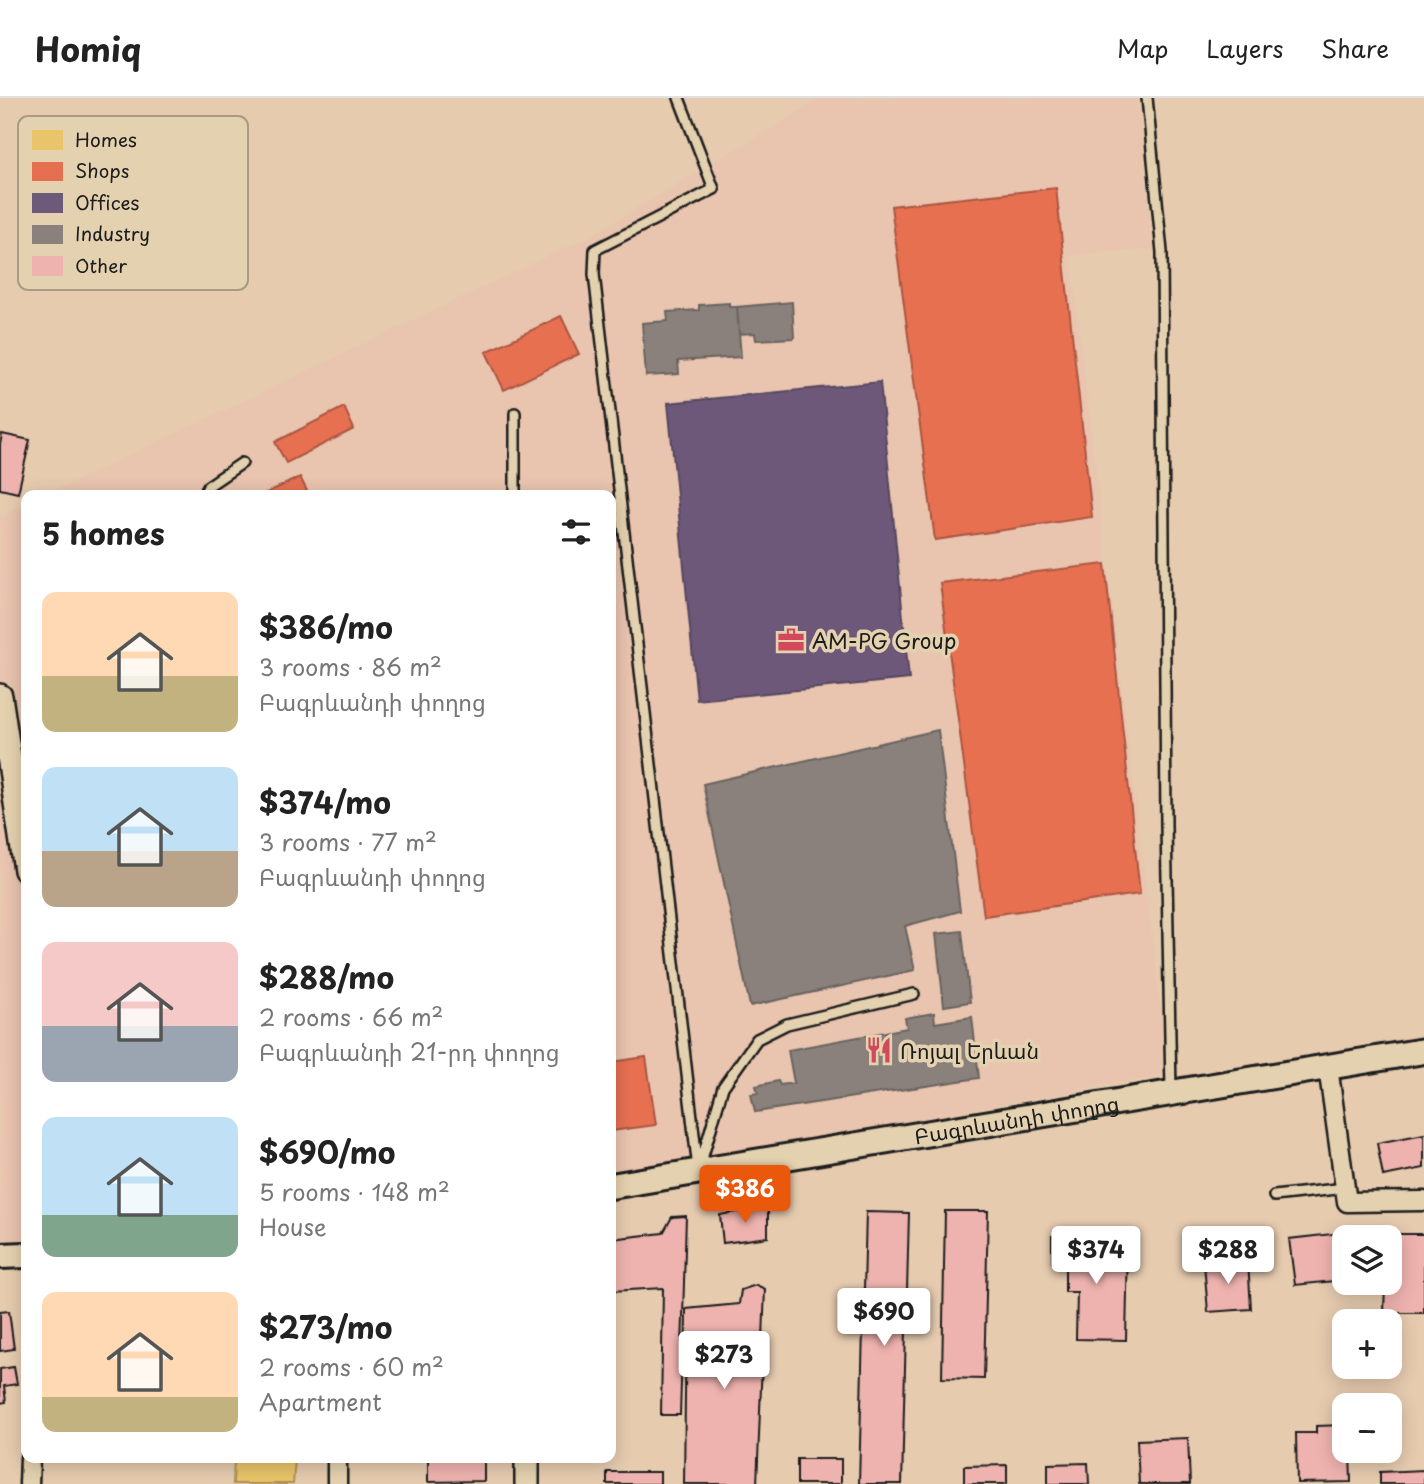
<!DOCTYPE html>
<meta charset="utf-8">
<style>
:root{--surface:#fff;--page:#f6f6f6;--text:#222;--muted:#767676;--line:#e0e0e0;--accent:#ea580c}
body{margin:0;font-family:"Playpen Sans","Noto Sans Armenian",sans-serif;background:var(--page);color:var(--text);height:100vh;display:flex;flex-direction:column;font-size:26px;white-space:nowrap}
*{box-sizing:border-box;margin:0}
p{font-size:23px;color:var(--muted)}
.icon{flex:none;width:38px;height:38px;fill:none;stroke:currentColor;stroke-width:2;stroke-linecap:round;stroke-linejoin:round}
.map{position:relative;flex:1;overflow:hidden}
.side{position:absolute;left:21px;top:392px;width:595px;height:973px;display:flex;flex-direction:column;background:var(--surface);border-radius:14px;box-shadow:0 4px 18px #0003}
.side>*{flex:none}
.tools{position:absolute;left:1332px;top:1127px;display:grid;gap:14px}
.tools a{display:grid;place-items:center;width:70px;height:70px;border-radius:14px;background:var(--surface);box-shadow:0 4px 18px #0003;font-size:35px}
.price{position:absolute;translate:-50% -60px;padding:0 16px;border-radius:7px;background:#fff;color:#222;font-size:23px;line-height:46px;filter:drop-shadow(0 2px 4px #0008)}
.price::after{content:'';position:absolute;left:50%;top:42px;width:21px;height:16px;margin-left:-10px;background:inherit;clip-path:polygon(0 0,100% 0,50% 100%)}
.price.current{background:var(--accent);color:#fff}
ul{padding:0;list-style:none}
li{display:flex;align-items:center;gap:21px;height:175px;padding:0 21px}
li span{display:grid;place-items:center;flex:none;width:196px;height:140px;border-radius:14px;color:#555}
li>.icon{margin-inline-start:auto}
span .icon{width:84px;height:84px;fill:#fffc;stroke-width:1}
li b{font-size:30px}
h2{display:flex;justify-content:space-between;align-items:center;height:84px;padding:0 21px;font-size:30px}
header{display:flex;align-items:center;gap:42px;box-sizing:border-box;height:98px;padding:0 35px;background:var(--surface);border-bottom:2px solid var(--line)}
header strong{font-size:33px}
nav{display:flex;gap:38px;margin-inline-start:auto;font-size:24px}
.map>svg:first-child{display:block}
.built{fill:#e9c4af}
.homes{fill:#e9c46a;stroke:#ac9253;stroke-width:2}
.shops{fill:#e76f51;stroke:#aa5641;stroke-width:2}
.offices{fill:#6d597a;stroke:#55475e;stroke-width:2}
.industry{fill:#8a817c;stroke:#69635f;stroke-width:2}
.building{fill:#efb3af;stroke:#1c1c1c;stroke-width:2}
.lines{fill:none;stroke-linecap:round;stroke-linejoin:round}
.service-casing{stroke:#1c1c1c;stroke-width:14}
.minor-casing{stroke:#1c1c1c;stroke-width:23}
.tertiary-casing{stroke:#1c1c1c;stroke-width:28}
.secondary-casing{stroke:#1c1c1c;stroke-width:30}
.service{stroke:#e4d1af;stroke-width:9}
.minor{stroke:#e4d1af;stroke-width:18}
.tertiary{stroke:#e4d1af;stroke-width:23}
.secondary{stroke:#e4d1af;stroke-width:24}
.labels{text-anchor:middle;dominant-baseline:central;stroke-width:7;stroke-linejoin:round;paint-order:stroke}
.poi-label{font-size:21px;fill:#1c1c1c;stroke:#e4d1af;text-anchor:start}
.street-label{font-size:21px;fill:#1c1c1c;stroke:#e4d1af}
.key{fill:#e4d1af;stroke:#a89b83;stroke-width:2}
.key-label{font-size:19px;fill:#1c1c1c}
</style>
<header>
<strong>Homiq</strong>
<nav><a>Map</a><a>Layers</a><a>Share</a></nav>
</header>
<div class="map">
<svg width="1424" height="1386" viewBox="0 0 1424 1386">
<rect width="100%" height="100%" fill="#e6cbaf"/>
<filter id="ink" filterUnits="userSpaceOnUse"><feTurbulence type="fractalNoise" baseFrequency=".0143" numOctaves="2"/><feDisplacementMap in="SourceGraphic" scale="14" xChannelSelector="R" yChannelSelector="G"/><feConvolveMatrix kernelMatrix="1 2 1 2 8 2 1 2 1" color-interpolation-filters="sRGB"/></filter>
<g filter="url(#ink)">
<!-- built -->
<path class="built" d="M822,0H1137L1153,151L1070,157L1163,934L1159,978L611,1076V397H46L589,139Z
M26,407V1146L0,1149V419Z"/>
<!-- homes -->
<path class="homes" d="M234,1360H295L293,1386H233Z"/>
<!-- shops -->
<path class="shops" d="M1056,90L1092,419L935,442L891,108Z
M561,218L579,256L504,292L486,254Z
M344,309L354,331L286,365L275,344Z
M300,379L309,397H262Z
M1105,466L1140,796L984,818L940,485Z
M646,959L656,1027L611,1033V964Z"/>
<!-- offices -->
<path class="offices" d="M880,284L909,581L697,602L668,305Z"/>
<!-- industry -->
<path class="industry" d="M792,204L794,240L756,242L755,235L739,236L737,209Z
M729,205V209H737L741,259L678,263L679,276L646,278L642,225L668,223L667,214L699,212V207Z
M938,632L960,813L905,828L915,872L750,908L703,686Z
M962,833L970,904L944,908L936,836Z
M934,915L935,925L972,919L979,980L755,1014L751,996L758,995L756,988L778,983L780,987L794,985L788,952L907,930L905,920Z"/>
<!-- building -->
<path class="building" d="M2,336L30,342L18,395L0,391V347Z
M1424,1036V1070L1383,1078L1377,1045Z
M768,1108V1139L723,1145L720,1117Z
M945,1113H988L984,1281L942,1280Z
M866,1114L909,1115L902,1386H859Z
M686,1118L680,1317H661L663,1190L611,1193V1141L663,1135L672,1119Z
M1341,1135L1344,1182L1295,1187L1289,1141Z
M1385,1136H1424V1215H1384L1385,1185H1390V1139H1385Z
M1052,1138L1074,1139L1077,1144L1128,1145L1126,1242L1076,1241L1077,1194H1065V1164H1052Z
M1248,1162L1251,1211L1208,1214L1204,1165Z
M756,1187L765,1191L757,1386H684L686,1211L739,1206L741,1192Z
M9,1213L14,1251L0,1253V1214Z
M14,1269L17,1286L4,1288L6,1304L0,1305V1271Z
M1344,1327V1353H1350L1351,1384L1297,1385L1296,1335H1316V1328Z
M1188,1340L1190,1386H1139L1137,1342Z
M428,1360H484V1383L428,1384Z
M797,1361H841V1386H797Z
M1088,1365L1089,1386H1048V1366Z
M1007,1367V1386H964V1368Z
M1424,1372V1386H1380V1374Z
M607,1374H660V1386H607Z"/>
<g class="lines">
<!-- service casing -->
<g class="service-casing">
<path id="service" d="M679,0L714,91L595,152L594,176L698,1071
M1147,0L1162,154L1166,727L1171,993
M515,315V397
M204,397L208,388L242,365
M700,1068L723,989L757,941L787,926L914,896
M1274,1098L1345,1090"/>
</g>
<!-- minor casing -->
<g class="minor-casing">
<path id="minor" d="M1328,969L1347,1104L1424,1103
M29,1386L30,1360
M337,1386V1360"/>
</g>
<!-- tertiary casing -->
<g class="tertiary-casing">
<path id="tertiary" d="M0,598L26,772
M527,1386V1360"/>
</g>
<!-- secondary casing -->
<g class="secondary-casing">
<g id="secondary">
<path id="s1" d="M611,1088L1424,953"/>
<path d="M0,1158L26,1157"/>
</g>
</g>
<!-- service -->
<use href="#service" class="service"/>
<!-- minor -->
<use href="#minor" class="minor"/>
<!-- tertiary -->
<use href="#tertiary" class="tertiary"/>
<!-- secondary -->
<use href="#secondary" class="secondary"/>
</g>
</g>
<!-- icons -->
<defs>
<g id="office-bare" transform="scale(2.1)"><path d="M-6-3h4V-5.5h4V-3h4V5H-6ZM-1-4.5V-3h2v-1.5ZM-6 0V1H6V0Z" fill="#d1495b" stroke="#e4d1af" stroke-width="2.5" paint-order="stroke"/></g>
<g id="restaurant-bare" transform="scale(2.1)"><path d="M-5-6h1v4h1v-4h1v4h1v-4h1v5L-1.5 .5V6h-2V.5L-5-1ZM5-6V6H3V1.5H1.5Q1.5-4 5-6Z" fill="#d1495b" stroke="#e4d1af" stroke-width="2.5" paint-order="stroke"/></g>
</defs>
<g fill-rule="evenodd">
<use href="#office-bare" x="791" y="542"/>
<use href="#restaurant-bare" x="879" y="952"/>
</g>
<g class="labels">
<!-- poi labels -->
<g class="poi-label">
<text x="812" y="542">AM-PG Group</text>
<text x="900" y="952">Ռոյալ Երևան</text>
</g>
<!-- street labels -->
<g class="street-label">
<text stroke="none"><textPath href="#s1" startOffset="411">Բագրևանդի փողոց</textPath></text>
</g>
</g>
<!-- legend -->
<rect x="18" y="18" width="230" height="174" rx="10" class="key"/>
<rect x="32" y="32" width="31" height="20" fill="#e9c46a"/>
<rect x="32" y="64" width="31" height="19" fill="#e76f51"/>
<rect x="32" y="95" width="31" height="20" fill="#6d597a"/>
<rect x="32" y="127" width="31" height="19" fill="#8a817c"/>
<rect x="32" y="158" width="31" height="20" fill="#efb3af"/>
<g class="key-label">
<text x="75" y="49">Homes</text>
<text x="75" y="80">Shops</text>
<text x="75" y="112">Offices</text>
<text x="75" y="143">Industry</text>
<text x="75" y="175">Other</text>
</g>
</svg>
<div class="tools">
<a><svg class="icon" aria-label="layers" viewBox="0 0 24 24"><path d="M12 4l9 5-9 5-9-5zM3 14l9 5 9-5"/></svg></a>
<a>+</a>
<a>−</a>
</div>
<b class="price current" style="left:745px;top:1127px">$386</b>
<b class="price" style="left:1096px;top:1188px">$374</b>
<b class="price" style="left:1228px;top:1188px">$288</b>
<b class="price" style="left:884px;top:1250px">$690</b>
<b class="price" style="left:724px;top:1293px">$273</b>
<section class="side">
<h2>5 homes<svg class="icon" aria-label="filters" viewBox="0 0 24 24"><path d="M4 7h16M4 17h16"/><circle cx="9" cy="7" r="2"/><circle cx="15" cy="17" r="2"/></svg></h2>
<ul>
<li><span style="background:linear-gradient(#ffd9b3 60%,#c2b280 0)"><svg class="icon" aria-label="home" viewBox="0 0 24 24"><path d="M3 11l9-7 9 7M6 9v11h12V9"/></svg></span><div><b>$386/mo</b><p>3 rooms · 86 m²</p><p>Բագրևանդի փողոց</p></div></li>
<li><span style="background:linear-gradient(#bfe0f5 60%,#b9a48a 0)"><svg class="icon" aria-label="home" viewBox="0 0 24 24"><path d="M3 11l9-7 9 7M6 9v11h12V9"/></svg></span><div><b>$374/mo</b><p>3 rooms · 77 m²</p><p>Բագրևանդի փողոց</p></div></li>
<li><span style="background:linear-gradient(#f6c9c9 60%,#9aa5b1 0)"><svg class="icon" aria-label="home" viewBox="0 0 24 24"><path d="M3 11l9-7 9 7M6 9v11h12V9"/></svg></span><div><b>$288/mo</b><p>2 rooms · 66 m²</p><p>Բագրևանդի 21-րդ փողոց</p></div></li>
<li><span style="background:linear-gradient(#bfe0f5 70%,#7fa58c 0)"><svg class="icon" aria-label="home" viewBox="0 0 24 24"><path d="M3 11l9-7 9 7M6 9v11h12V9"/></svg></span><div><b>$690/mo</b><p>5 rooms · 148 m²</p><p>House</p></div></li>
<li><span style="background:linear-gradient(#ffd9b3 75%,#c2b280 0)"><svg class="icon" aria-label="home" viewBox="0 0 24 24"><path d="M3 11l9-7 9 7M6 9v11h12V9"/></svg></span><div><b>$273/mo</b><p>2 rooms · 60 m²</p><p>Apartment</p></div></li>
</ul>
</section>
</div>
